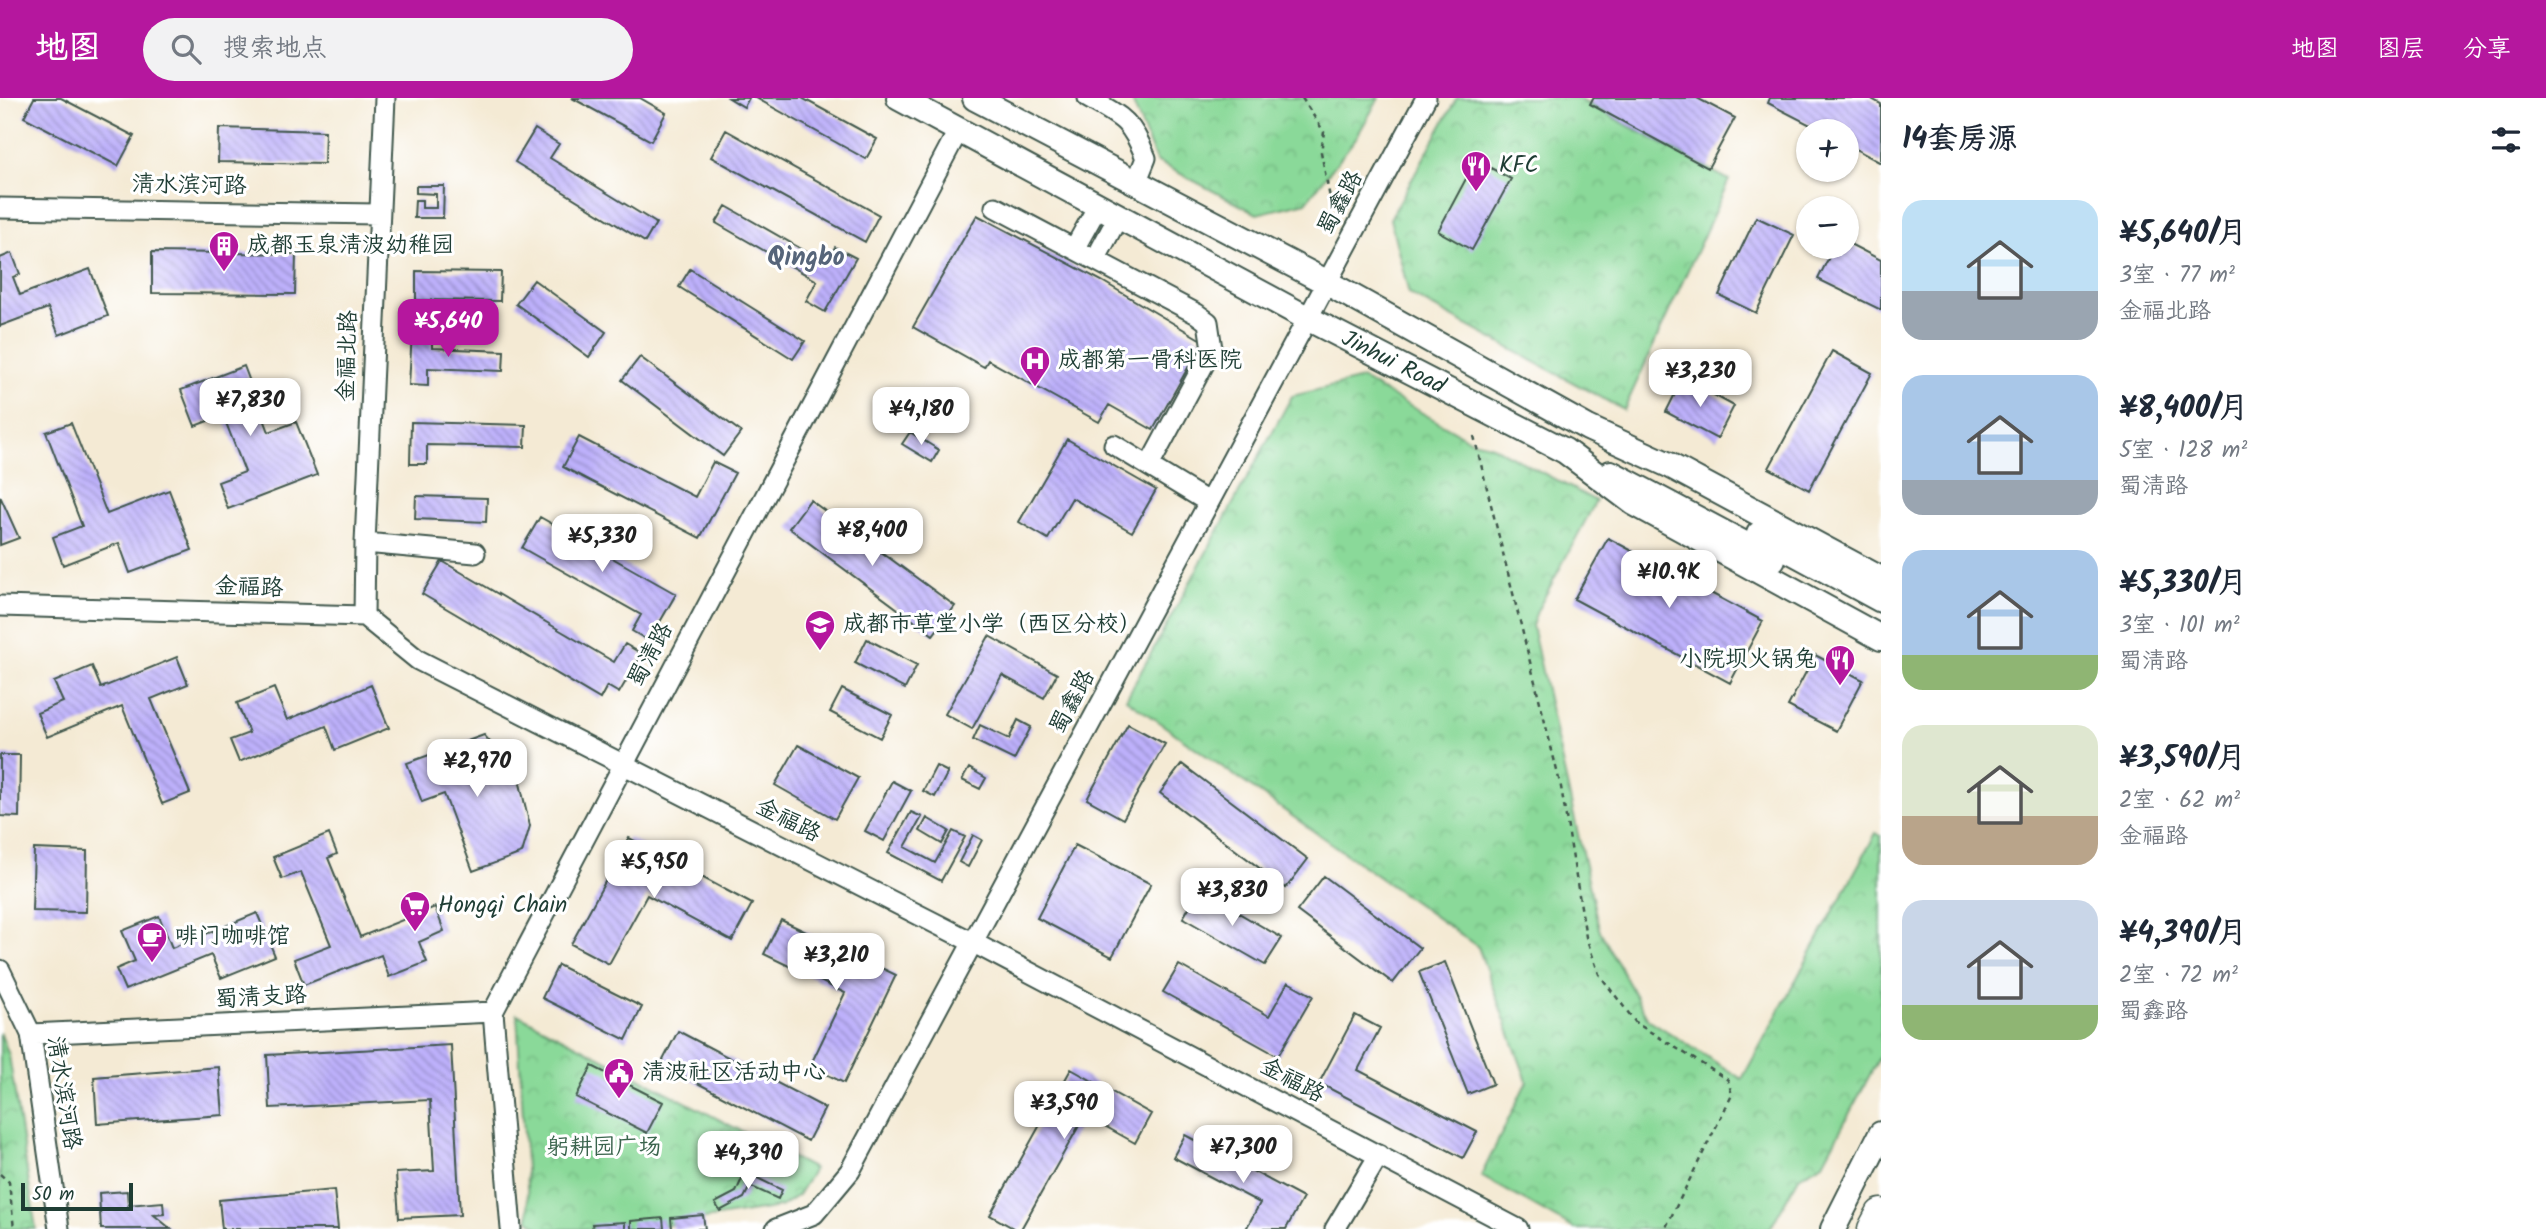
<!DOCTYPE html>
<html lang="zh">
<meta charset="utf-8">
<style>
:root{--surface:#fff;--page:#f2f2f3;--text:#1f2937;--muted:#747a83;--accent:#b5179e}
body{margin:0;font-family:Kalam,"LXGW WenKai TC",sans-serif;background:var(--page);color:var(--text);height:100vh;display:flex;flex-direction:column;font-size:26px;white-space:nowrap}
*{box-sizing:border-box;margin:0}
p{font-size:23px;color:var(--muted)}
.icon{flex:none;width:38px;height:38px;fill:none;stroke:currentColor;stroke-width:2;stroke-linecap:round;stroke-linejoin:round}
.map{position:relative;flex:1;overflow:hidden}
.drawer{display:flex;flex-direction:column;background:var(--surface);width:665px}
.drawer>*{flex:none}
.tools{position:absolute;left:1796px;top:21px;display:grid;gap:14px}
.tools a{display:grid;place-items:center;width:63px;height:63px;border-radius:50%;background:var(--surface);box-shadow:0 2px 5px #0004;font-size:35px}
.scale{position:absolute;left:21px;bottom:18px;width:112px;box-sizing:border-box;padding-left:7px;border:4px solid #1f3d34;border-top:0;font-size:19px;line-height:24px;white-space:nowrap;color:#1f3d34;-webkit-text-stroke:5px #fff;paint-order:stroke}
.price{position:absolute;translate:-50% -60px;padding:0 16px;border-radius:14px;background:#fff;color:#222;font-size:23px;line-height:46px;filter:drop-shadow(0 2px 4px #0008)}
.price::after{content:'';position:absolute;left:50%;top:42px;width:21px;height:16px;margin-left:-10px;background:inherit;clip-path:polygon(0 0,100% 0,50% 100%)}
.price.selected{background:var(--accent);color:#fff}
ul{padding:0;list-style:none}
li{display:flex;align-items:center;gap:21px;height:175px;padding:0 21px}
li span{display:grid;place-items:center;flex:none;width:196px;height:140px;border-radius:21px;color:#555}
li>.icon{margin-inline-start:auto}
span .icon{width:84px;height:84px;fill:#fffc;stroke-width:1}
li b{font-size:30px}
h2{display:flex;justify-content:space-between;align-items:center;height:84px;padding:0 21px;font-size:30px}
header{display:flex;align-items:center;gap:42px;box-sizing:border-box;height:98px;padding:0 35px;background:var(--accent);color:#fff}
header strong{font-size:33px}
nav{display:flex;gap:38px;margin-inline-start:auto;font-size:24px}
.search{width:490px;height:63px;background:var(--page);display:flex;align-items:center;gap:18px;box-sizing:border-box;padding:0 24px;border-radius:38px;color:var(--muted);font-size:26px}
main{display:flex;flex:1;min-height:0}
.map>svg:first-child{display:block}
.park{fill:url(#park-crowns);stroke:#548b66;stroke-width:2}
.building{fill:url(#building-back-hatch)}
.lines{fill:none;stroke-linecap:round;stroke-linejoin:round}
.minor-casing{stroke:#3f574c;stroke-width:23}
.major-casing{stroke:#3f574c;stroke-width:28}
.highway-casing{stroke:#3f574c;stroke-width:33}
.path{stroke:#3f574c;stroke-width:2.5;stroke-dasharray:5 5;stroke-linecap:butt}
.minor{stroke:#fff;stroke-width:19}
.major{stroke:#fff;stroke-width:24}
.highway{stroke:#fff;stroke-width:30}
.labels{text-anchor:middle;dominant-baseline:central;stroke-width:6;stroke-linejoin:round;paint-order:stroke}
.poi-label{font-size:23px;fill:#1f3d34;stroke:#fff;text-anchor:start}
.street-label{font-size:23px;fill:#1f3d34;stroke:#fff}
.park-label{font-size:23px;fill:#3a644d;stroke:#fff}
.quarter-label{font-size:26px;font-weight:bold;fill:#56657a;stroke:#fff}
</style>
<header>
<strong>地图</strong>
<div class="search"><svg class="icon" aria-label="search" viewBox="0 0 24 24"><circle cx="10" cy="10" r="6"/><path d="M15 15l6 6"/></svg>搜索地点</div>
<nav><a>地图</a><a>图层</a><a>分享</a></nav>
</header>
<main>
<div class="map">
<svg width="1881" height="1131" viewBox="0 0 1881 1131">
<defs>
<pattern id="park-crowns" width="20" height="18" patternUnits="userSpaceOnUse" patternTransform="scale(1.75)"><rect width="20" height="18" fill="#8ad999"/><path d="M2 6a3 3 0 1 1 6 0M12 15a3 3 0 1 1 6 0" fill="none" stroke="#77bb84"/></pattern>
<pattern id="building-back-hatch" width="6" height="6" patternUnits="userSpaceOnUse" patternTransform="scale(1.75)"><rect width="6" height="6" fill="#bdb0fb"/><path d="M-1 5l2 2M0 0l6 6M5-1l2 2" fill="none" stroke="#9990cc"/></pattern>
</defs>
<rect width="100%" height="100%" fill="#fff"/>
<filter id="ink" filterUnits="userSpaceOnUse"><feTurbulence type="fractalNoise" baseFrequency=".0143" numOctaves="2"/><feDisplacementMap in="SourceGraphic" scale="14" xChannelSelector="R" yChannelSelector="G"/><feConvolveMatrix kernelMatrix="1 2 1 2 8 2 1 2 1" color-interpolation-filters="sRGB"/></filter>
<filter id="wash" filterUnits="userSpaceOnUse"><feTurbulence type="fractalNoise" baseFrequency=".00686" numOctaves="4" result="noise"/><feDisplacementMap in="SourceGraphic" scale="28" xChannelSelector="R" yChannelSelector="G"/><feGaussianBlur stdDeviation="1.57" result="paint"/><feColorMatrix in="noise" values="0 0 0 0 0 0 0 0 0 0 0 0 0 0 0 0 0 1.4 0 .05"/><feComposite in="paint" operator="in"/></filter>
<g filter="url(#wash)">
<rect width="100%" height="100%" fill="#f4ead4"/>
<!-- park -->
<path class="park" d="M1131,0H1379L1356,40L1306,104L1257,116L1156,63Z
M1457,0H1577L1729,82L1624,312L1409,196L1390,121Z
M1362,281L1472,343L1490,347L1596,403L1537,513L1532,528L1599,831L1648,921L1742,981L1876,735L1881,738V956L1823,1065L1799,1079L1770,1131H1575L1481,1078L1527,983L1478,849L1126,601L1292,298Z
M517,916L814,1071L798,1097L780,1109L642,1131H541L529,1122Z
M0,934L9,957L36,1131H0Z"/>
<g id="blocks">
<!-- building -->
<path class="building" d="M34,0H61L134,38L118,68L24,19Z
M572,0H640L666,15L651,43Z
M729,0H749L744,9Z
M756,0H802L877,41L866,61Z
M1593,0H1697L1735,20L1708,70L1590,6Z
M1770,0H1870L1881,6V65L1846,46V33H1822L1768,5Z
M219,30L325,33L324,66L218,64Z
M535,31L559,46L550,60L656,125L645,144L515,64Z
M726,32L879,117L865,144L711,59Z
M1476,62L1511,81L1472,152L1438,133Z
M416,88H444L443,120H414L415,102H422V110H436V96L416,95Z
M726,108L826,165L835,149L856,160L825,214L806,203L817,183L716,125Z
M977,117L1102,183L1203,243L1153,332L1109,307L1099,324L988,262L984,269L913,229Z
M1756,119L1794,137L1756,215L1719,197Z
M1846,144L1881,162V212L1818,181L1834,149H1846Z
M152,154L296,156L295,196L152,195Z
M12,155L20,176L13,179L20,197L90,171L108,218L59,237L48,210L0,228V160Z
M690,171L805,243L793,261L679,189Z
M416,173L501,174L500,203L416,202Z
M534,182L606,234L589,259L516,206Z
M412,234L432,235V250L504,253L503,273L428,270V288L409,287Z
M1832,253L1872,275L1809,392L1769,370Z
M640,259L741,334L723,358L622,282Z
M244,268L269,334L296,324L317,377L228,411L218,384L245,374L223,317L195,328L181,292Z
M1683,280L1734,308L1717,341L1666,314Z
M411,324L526,327L525,349L427,347V366H410Z
M71,325L107,416L169,392L192,452L130,475L119,445L63,467L53,439L82,428L46,334Z
M910,334L939,352L932,364L902,346Z
M579,339L695,399L713,364L735,375L700,440L563,369Z
M1067,341L1156,392L1132,434L1072,400L1048,441L1019,424Z
M0,398L19,440L0,447Z
M416,398L487,400L486,424L415,421Z
M810,402L955,508L933,537L789,430Z
M540,419L676,496L649,543L632,533L641,517L522,450Z
M1608,440L1763,523L1730,585L1574,501Z
M442,463L614,564L625,546L642,556L619,595L607,588L600,601L422,496Z
M989,538L1057,576L1044,600L1002,577L972,631L945,616Z
M867,541L917,567L905,591L855,565Z
M1815,557L1863,582L1836,633L1788,608Z
M177,559L188,586L151,601L190,695L162,706L122,608L47,639L37,615L63,604L54,584L92,568L101,590Z
M371,587L389,630L335,652L326,628L239,664L230,642L249,635L237,605L274,590L287,622Z
M842,591L892,617L880,640L830,614Z
M1018,622L1031,629L1014,662L973,642L980,627L1009,641Z
M1128,626L1165,646L1123,721L1087,701Z
M484,637L518,677L530,728L522,755L473,773L444,696L422,704L407,665Z
M798,647L858,680L835,721L775,687Z
M0,657H20L19,719L0,718Z
M1182,666L1308,761L1286,790L1160,695Z
M936,668L948,674L935,699L923,693Z
M969,670L986,680L980,691L962,682Z
M892,683L911,693L884,743L865,733Z
M911,714L922,719L905,749L935,765L953,733L965,739L941,783L888,755Z
M927,720L949,733L942,746L920,733Z
M329,736L337,756L328,760L360,839L435,809L444,833L419,844L427,864L389,879L381,857L304,887L294,861L331,847L301,774L282,781L273,759Z
M973,737L982,742L968,769L959,764Z
M629,740L752,806L732,843L647,797L609,866L571,846Z
M1075,747L1151,786L1112,859L1037,820Z
M34,751L87,753L86,814L32,813Z
M1324,778L1420,850L1393,885L1297,813Z
M1199,792L1282,840L1265,867L1183,820Z
M257,815L275,858L221,880L211,857L125,892L116,871L135,863L122,833L159,818L172,850Z
M781,822L896,877L844,985L810,968L845,895L764,856Z
M1445,864L1493,986L1468,996L1419,874Z
M558,867L642,909L626,942L542,900Z
M1179,867L1269,918L1288,884L1313,898L1278,958L1163,894Z
M1355,917L1380,930L1358,972L1477,1034L1463,1060L1319,985Z
M678,933L825,1010L808,1043L661,966Z
M451,947L460,1117L399,1120L396,1075L434,1073L430,1002L270,1010L267,957Z
M592,968L663,1004L647,1035L576,999Z
M219,969L223,1017L97,1026L94,979Z
M1071,971L1151,1016L1135,1045L1085,1017L1021,1131H1015L990,1117Z
M1185,1037L1303,1100L1286,1131H1246L1260,1105L1173,1059Z
M745,1074L782,1092L778,1101L750,1088L744,1100L720,1113L715,1105L736,1094Z
M334,1092L338,1131H222L219,1102Z
M127,1093L128,1107L163,1104L164,1116L154,1117L171,1131H101L99,1095Z
M703,1117L705,1131H672L671,1120Z
M663,1120L664,1131H631V1123Z
M625,1124V1131H593L592,1126Z"/>
</g>
</g>
<g filter="url(#ink)">
<use href="#blocks" fill-opacity="0" stroke="#3f574c" stroke-width="2"/>
<g class="lines">
<!-- minor casing -->
<g class="minor-casing">
<path id="minor" d="M1088,0C1122,19 1131,22 1146,60L1136,85
M995,109L1197,216L1208,224L1212,251L1149,368
M0,110L378,116
M1074,151L1098,108
M1095,162L1118,119
M1114,347L1208,404
M365,445L475,455
M0,508L364,518L418,562L972,844L1518,1131
M364,518L365,445L385,0
M0,872L31,936L59,1131
M31,936L493,914
M511,1131L493,914L958,33
M776,1131L814,1116L850,1073L1426,0
M1335,1131L1379,1057"/>
</g>
<!-- major casing -->
<g class="major-casing">
<path id="major" d="M899,0L1307,220L1565,353L1634,405L1881,540
M975,0L1326,184L1588,330L1669,367L1881,481
M1611,375L1773,461
M1759,436L1881,502
M1833,1131L1881,1036"/>
</g>
<!-- highway casing -->
<g class="highway-casing">
<path id="highway" d="M1873,1131L1881,1116"/>
</g>
<!-- path -->
<path class="path" d="M1302,0L1324,34L1321,54L1330,100
M1474,338L1561,689L1586,839L1599,876L1636,925L1728,982L1732,997L1665,1131
M0,1076L9,1084L14,1131"/>
<!-- minor -->
<use href="#minor" class="minor"/>
<!-- major -->
<use href="#major" class="major"/>
<!-- highway -->
<use href="#highway" class="highway"/>
</g>
</g>
<!-- icons -->
<defs>
<g id="restaurant-pin" transform="scale(1.575)"><path d="M0 17L-7.5 6A9.5 9.5 0 1 1 7.5 6Z" fill="#b5179e" stroke="#fff"/><path d="M-5-6h1v4h1v-4h1v4h1v-4h1v5L-1.5 .5V6h-2V.5L-5-1ZM5-6V6H3V1.5H1.5Q1.5-4 5-6Z" fill="#fff"/></g>
<g id="building-pin" transform="scale(1.575)"><path d="M0 17L-7.5 6A9.5 9.5 0 1 1 7.5 6Z" fill="#b5179e" stroke="#fff"/><path d="M-4-6H4V6H1V3H-1V6H-4ZM-2.5-4.3h1.7v1.8h-1.7ZM.8-4.3h1.7v1.8H.8ZM-2.5-1h1.7V.8h-1.7ZM.8-1h1.7V.8H.8Z" fill="#fff"/></g>
<g id="hospital-pin" transform="scale(1.575)"><path d="M0 17L-7.5 6A9.5 9.5 0 1 1 7.5 6Z" fill="#b5179e" stroke="#fff"/><path d="M-5-5h3v3.5h4V-5h3V5h-3V1.5h-4V5h-3Z" fill="#fff"/></g>
<g id="school-pin" transform="scale(1.575)"><path d="M0 17L-7.5 6A9.5 9.5 0 1 1 7.5 6Z" fill="#b5179e" stroke="#fff"/><path d="M0-5L7-2L0 1L-7-2ZM-4 1L0 2.5L4 1V4Q0 6-4 4Z" fill="#fff"/></g>
<g id="supermarket-pin" transform="scale(1.575)"><path d="M0 17L-7.5 6A9.5 9.5 0 1 1 7.5 6Z" fill="#b5179e" stroke="#fff"/><path d="M-6-5.5h2.5l.6 2H6L4.5 2H-2.5L-4.4-4H-6ZM-1.5 3.2a1.3 1.3 0 1 0 .1 0ZM3 3.2a1.3 1.3 0 1 0 .1 0Z" fill="#fff"/></g>
<g id="cafe-pin" transform="scale(1.575)"><path d="M0 17L-7.5 6A9.5 9.5 0 1 1 7.5 6Z" fill="#b5179e" stroke="#fff"/><path d="M-5.5-4.5H6V0H3Q3 3.5 0 3.5H-2.5Q-5.5 3.5-5.5 0ZM3-3.2v2h1.7v-2ZM-6 4.5H4V6H-6Z" fill="#fff"/></g>
<g id="civic-pin" transform="scale(1.575)"><path d="M0 17L-7.5 6A9.5 9.5 0 1 1 7.5 6Z" fill="#b5179e" stroke="#fff"/><path d="M-.6-6.5H3V-4.5H.6V-3L4-1V1h2V6H-6V1h2V-1L-.6-3ZM-1.2 2.5V6h2.4V2.5Z" fill="#fff"/></g>
</defs>
<g fill-rule="evenodd">
<use href="#restaurant-pin" x="1476" y="68"/>
<use href="#building-pin" x="224" y="148"/>
<use href="#hospital-pin" x="1035" y="263"/>
<use href="#school-pin" x="820" y="527"/>
<use href="#restaurant-pin" x="1840" y="562"/>
<use href="#supermarket-pin" x="415" y="808"/>
<use href="#cafe-pin" x="152" y="839"/>
<use href="#civic-pin" x="619" y="975"/>
</g>
<g class="labels">
<!-- poi labels -->
<g class="poi-label">
<text x="1499" y="68">KFC</text>
<text x="247" y="148">成都玉泉清波幼稚园</text>
<text x="1058" y="263">成都第一骨科医院</text>
<text x="843" y="527">成都市草堂小学（西区分校）</text>
<text x="1817" y="562" text-anchor="end">小院坝火锅兔</text>
<text x="438" y="808">Hongqi Chain</text>
<text x="175" y="839">啡门咖啡馆</text>
<text x="642" y="975">清波社区活动中心</text>
</g>
<!-- street labels -->
<g class="street-label">
<text transform="translate(189 88) rotate(1)">清水滨河路</text>
<text transform="translate(1341 105) rotate(-62)">蜀鑫路</text>
<text transform="translate(348 258) rotate(-88)">金福北路</text>
<text transform="translate(1393 265) rotate(27)">Jinhui Road</text>
<text transform="translate(249 490) rotate(2)">金福路</text>
<text transform="translate(651 557) rotate(-62)">蜀清路</text>
<text transform="translate(1073 604) rotate(-62)">蜀鑫路</text>
<text transform="translate(788 723) rotate(27)">金福路</text>
<text transform="translate(261 900) rotate(-3)">蜀清支路</text>
<text transform="translate(1292 983) rotate(28)">金福路</text>
<text transform="translate(63 995) rotate(81)">清水滨河路</text>
</g>
<!-- park labels -->
<g class="park-label">
<text x="604" y="1050">躬耕园广场</text>
</g>
<!-- quarter labels -->
<g class="quarter-label">
<text x="806" y="160">Qingbo</text>
</g>
</g>
</svg>
<div class="tools">
<a>+</a>
<a>−</a>
</div>
<div class="scale">50 m</div>
<b class="price selected" style="left:448px;top:261px">¥5,640</b>
<b class="price" style="left:1700px;top:311px">¥3,230</b>
<b class="price" style="left:250px;top:340px">¥7,830</b>
<b class="price" style="left:921px;top:349px">¥4,180</b>
<b class="price" style="left:872px;top:470px">¥8,400</b>
<b class="price" style="left:602px;top:476px">¥5,330</b>
<b class="price" style="left:1669px;top:512px">¥10.9K</b>
<b class="price" style="left:477px;top:701px">¥2,970</b>
<b class="price" style="left:654px;top:802px">¥5,950</b>
<b class="price" style="left:1232px;top:830px">¥3,830</b>
<b class="price" style="left:836px;top:895px">¥3,210</b>
<b class="price" style="left:1064px;top:1043px">¥3,590</b>
<b class="price" style="left:1243px;top:1087px">¥7,300</b>
<b class="price" style="left:748px;top:1093px">¥4,390</b>
</div>
<section class="drawer">
<h2>14套房源<svg class="icon" aria-label="filters" viewBox="0 0 24 24"><path d="M4 7h16M4 17h16"/><circle cx="9" cy="7" r="2"/><circle cx="15" cy="17" r="2"/></svg></h2>
<ul>
<li><span style="background:linear-gradient(#bfe0f5 65%,#9aa5b1 0)"><svg class="icon" aria-label="home" viewBox="0 0 24 24"><path d="M3 11l9-7 9 7M6 9v11h12V9"/></svg></span><div><b>¥5,640/月</b><p>3室 · 77 m²</p><p>金福北路</p></div></li>
<li><span style="background:linear-gradient(#a9c7e8 75%,#9aa5b1 0)"><svg class="icon" aria-label="home" viewBox="0 0 24 24"><path d="M3 11l9-7 9 7M6 9v11h12V9"/></svg></span><div><b>¥8,400/月</b><p>5室 · 128 m²</p><p>蜀清路</p></div></li>
<li><span style="background:linear-gradient(#a9c7e8 75%,#8fb573 0)"><svg class="icon" aria-label="home" viewBox="0 0 24 24"><path d="M3 11l9-7 9 7M6 9v11h12V9"/></svg></span><div><b>¥5,330/月</b><p>3室 · 101 m²</p><p>蜀清路</p></div></li>
<li><span style="background:linear-gradient(#dfe7d0 65%,#b9a48a 0)"><svg class="icon" aria-label="home" viewBox="0 0 24 24"><path d="M3 11l9-7 9 7M6 9v11h12V9"/></svg></span><div><b>¥3,590/月</b><p>2室 · 62 m²</p><p>金福路</p></div></li>
<li><span style="background:linear-gradient(#c9d6e8 75%,#8fb573 0)"><svg class="icon" aria-label="home" viewBox="0 0 24 24"><path d="M3 11l9-7 9 7M6 9v11h12V9"/></svg></span><div><b>¥4,390/月</b><p>2室 · 72 m²</p><p>蜀鑫路</p></div></li>
</ul>
</section>
</main>
